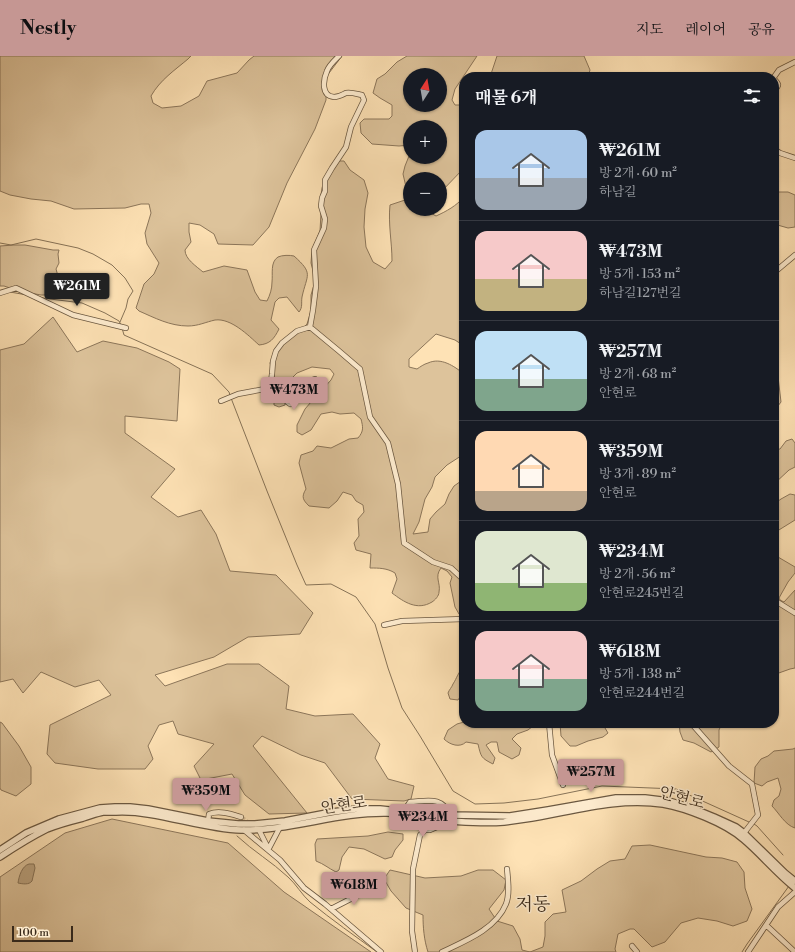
<!DOCTYPE html>
<html lang="ko">
<meta charset="utf-8">
<style>
:root{--surface:#171b24;--page:#20242c;--text:#f1f3f6;--muted:#9ea1a6;--line:#363941;--accent:#c59692}
body{margin:0;font-family:"Libre Bodoni","Noto Serif KR",serif;background:var(--page);color:var(--text);height:100vh;display:flex;flex-direction:column;font-size:15px;white-space:nowrap}
*{box-sizing:border-box;margin:0}
p{font-size:13px;color:var(--muted)}
.icon{flex:none;width:22px;height:22px;fill:none;stroke:currentColor;stroke-width:2;stroke-linecap:round;stroke-linejoin:round}
.map{position:relative;flex:1;overflow:hidden}
.details{position:absolute;left:459px;top:16px;width:320px;height:656px;display:flex;flex-direction:column;background:var(--surface);border-radius:16px;box-shadow:0 1px 3px #0004}
.details>*{flex:none}
.needle{width:26px;rotate:11deg}
.controls{position:absolute;left:403px;top:12px;display:grid;gap:8px}
.controls a{display:grid;place-items:center;width:44px;height:44px;border-radius:50%;background:var(--surface);box-shadow:0 1px 3px #0004;font-size:20px}
.scale{position:absolute;left:12px;bottom:10px;width:61px;box-sizing:border-box;padding-left:4px;border:2px solid #3a2a1a;border-top:0;font-size:11px;line-height:14px;white-space:nowrap;color:#3a2a1a;-webkit-text-stroke:3px #feeccf;paint-order:stroke}
.price{position:absolute;translate:-50% -34px;padding:0 9px;border-radius:4px;background:var(--accent);color:#111;font-size:13px;line-height:26px;filter:drop-shadow(0 1px 2px #0008)}
.price::after{content:'';position:absolute;left:50%;top:24px;width:12px;height:9px;margin-left:-6px;background:inherit;clip-path:polygon(0 0,100% 0,50% 100%)}
.price.on{background:#222;color:#fff}
ul{padding:0;list-style:none}
li{display:flex;align-items:center;gap:12px;height:100px;padding:0 16px}
li+li{border-top:1px solid var(--line)}
li span{display:grid;place-items:center;flex:none;width:112px;height:80px;border-radius:12px;color:#555}
li>.icon{margin-inline-start:auto}
span .icon{width:48px;height:48px;fill:#fffc;stroke-width:1}
li b{font-size:17px}
h2{display:flex;justify-content:space-between;align-items:center;height:48px;padding:0 16px;font-size:17px}
header{display:flex;align-items:center;gap:24px;box-sizing:border-box;height:56px;padding:0 20px;background:var(--accent);color:#111}
header strong{font-size:19px}
nav{display:flex;gap:22px;margin-inline-start:auto;font-size:14px}
.map>svg:first-child{display:block}
.green{fill:#ddc39b;stroke:#8c765a;fill-rule:evenodd}
.water{fill:#bba380;stroke:#877357}
.lines{fill:none;stroke-linecap:round;stroke-linejoin:round}
.stream{stroke:#877357;stroke-width:1}
.minor-tunnel{stroke:#d7bd96;stroke-width:4.5;stroke-dasharray:4.5 2;stroke-linecap:butt}
.minor-casing{stroke:#6b5841;stroke-width:6}
.tertiary-casing{stroke:#6b5841;stroke-width:8}
.minor{stroke:#feeccf;stroke-width:4.5}
.tertiary{stroke:#feeccf;stroke-width:5.5}
.labels{text-anchor:middle;dominant-baseline:central;stroke-width:3;stroke-linejoin:round;paint-order:stroke}
.street-label{font-size:16px;fill:#3a2a1a;stroke:#feeccf}
.quarter-label{font-size:18px;fill:#3a2a1a;stroke:#feeccf}
</style>
<header>
<strong>Nestly</strong>
<nav><a>지도</a><a>레이어</a><a>공유</a></nav>
</header>
<div class="map">
<svg width="795" height="896" viewBox="0 0 795 896">
<rect width="100%" height="100%" fill="#fee2b5"/>
<filter id="stains"><feTurbulence type="fractalNoise" baseFrequency=".005" numOctaves="4"/><feColorMatrix values="0 0 0 0 .2 0 0 0 0 .09 0 0 0 0 .02 0 0 0 .5 -.17"/></filter>
<radialGradient id="worn" r=".72"><stop offset=".6" stop-color="#630" stop-opacity="0"/><stop offset="1" stop-color="#630" stop-opacity=".3"/></radialGradient>
<!-- green -->
<path class="green" d="M0,0H191L188,3C175,14 160,24 151,40L153,47L162,52L181,50L199,40L207,25L237,17L249,4L254,0H342L326,21V44L315,73L287,127L269,171L253,189L218,188L214,178L200,169L189,167V176L191,186L185,194C185,203 196,210 203,216L224,210L247,214L255,236L260,244L267,245C270,239 272,233 272,226C273,218 270,206 278,201C282,199 290,199 294,200C314,218 307,218 302,241C301,247 303,251 299,256L287,241L279,242L275,246L271,264L279,273C274,283 270,288 259,289C248,279 231,262 215,264C206,266 198,270 188,270C170,270 155,262 139,255L136,252L144,228L154,218L159,207L147,188L145,177L151,157L149,148H141L125,152L74,153L51,145L31,143L10,139L0,135Z
M407,0H477L455,33L452,44L455,49H464V112L440,137V123H410V153H430L429,156L436,160C447,155 456,150 464,141V290L455,284L436,278L409,303V311L417,313C420,311 424,308 428,307C441,301 454,310 464,318V398L447,409L435,421L432,431L425,443L419,466L413,478L428,476L430,463L436,456L445,448L449,438L454,430L464,423V501L463,503L462,510L464,511V557L459,558L455,551L450,527L452,521L447,515L441,512C434,521 441,527 439,536C439,540 435,544 432,546C417,555 404,546 392,537L397,523L395,517C387,512 379,512 370,512L371,498L356,494L354,487L359,480L358,463L364,456L363,449L356,445L352,439L343,436L337,445L329,452L309,450C303,444 301,441 306,433L299,407L301,399L313,395L317,390L331,392L349,383L358,382C364,375 363,371 361,363L354,357L340,358L332,356L321,358L311,374L302,379L297,376V369L305,353L311,346L331,324L334,318L330,313L312,311L297,317L292,322L288,329V336L285,349L279,351L274,349V330L275,324L270,307L273,300L281,290L300,275L307,268L311,255V239L316,222L313,215L311,207L312,194L320,175L321,157L320,145L322,132L325,121L338,105H344L350,114L364,124L368,137L365,153L364,171L366,191L373,206L385,213L392,205C392,186 388,168 390,149L405,144L410,141L406,131L403,118L405,110L409,100L410,90V101H440V71H410V89L399,90L372,88L361,77L360,67L364,63H389L392,60V49L380,42L373,37L377,23L385,18L397,6ZM410,19H440V49H410Z
M497,0H584L590,14L588,21H490Z
M779,136H788L795,139V171L788,172L774,168V139Z
M14,189H25L53,194H59L58,198L59,207L56,213L58,220L57,233L53,237L48,239H41L19,235L4,230H0V190Z
M53,261L77,296L103,285L137,292L169,306L180,313L177,365L125,360V377L175,413L151,441L178,461L201,454L216,478L230,515L276,519L313,557L300,578L248,581L214,601L155,619L165,630L227,608H259L289,630L286,653L315,660L353,658L380,688L375,702L388,723L414,730L411,743L404,745L352,743L325,707L301,699L262,680L253,690L307,757L269,758L245,739L232,718L201,724L194,710L214,688L178,678L173,665L159,669L148,690L153,703L145,713H98L55,707L47,698L50,669L111,639L99,624L75,631L41,616L23,637L13,623L0,626V294L24,288Z
M774,306L777,312L781,346L774,355Z
M792,383L795,387V411L789,414L774,428V394L780,393L786,385Z
M790,438L795,439V464L774,477V448L781,443Z
M774,501H778L795,511V517L788,526L779,542L780,544L784,546L795,534V612L790,613L776,618H774Z
M464,611V635L458,644L450,643L448,637C449,634 452,631 453,628C457,622 458,616 464,611Z
M0,666L2,667L19,690L31,711V728L16,740L1,734L0,732Z
M464,666V667H533V670L528,674L517,678L512,683L521,692L519,699L512,703L499,696L497,686H491L486,689L495,702L493,708C481,702 481,701 478,688L466,686C460,692 450,689 444,683L448,674L457,668Z
M560,667H602L608,677L603,681L588,685L576,690H570L561,680Z
M679,667H722L719,674V691L711,696L694,687L683,684L680,676Z
M795,692V772C785,769 779,757 772,750L774,744L779,740L781,733L778,722L767,726L762,730L754,727L755,711L761,703L768,700L774,695L793,693Z
M112,763L228,787L284,836L371,896H0V821L65,777Z
M388,776L403,778V784L395,794L392,801L385,803L364,793L349,791L342,801L339,814L336,816C328,812 324,808 316,805L315,788L317,783L368,780Z
M650,789L706,801L722,802L737,806L744,816L745,832L752,853L747,865L733,870L717,865L698,862L681,867L665,886L652,891L634,873H630L618,878L615,893L616,896H428C424,884 423,871 423,859L406,852L391,835L384,823L390,814L425,822L461,820L478,814H493L506,824L504,834L489,853L497,865L513,870L520,883L522,894L530,896L543,891L545,880V866L553,858L566,856L562,834L581,825L597,813L610,805L625,803L632,790Z"/>
<!-- water -->
<path class="water" d="M29,808H34L35,812L32,825C29,829 23,828 18,827C19,820 22,810 29,808Z"/>
<g class="lines">
<!-- stream -->
<path class="stream" d="M0,187L11,189L36,183L78,192L93,198L112,209L125,222L133,235L128,243L126,252L120,266
M10,236L27,239
M42,242L82,247L105,257L119,265L121,269
M122,272L124,279L212,318L229,336L230,339
M231,342L267,435L297,509L306,529L331,528L356,541L375,568L388,612L402,652L420,680L453,735L475,748L504,747L538,743L602,730L676,733L749,766
M754,768L757,770L783,799
M237,780C253,795 272,806 288,821C296,828 302,839 310,846C332,864 355,880 377,896
M742,896L747,888L789,830"/>
<!-- minor-tunnel -->
<path class="minor-tunnel" d="M241,761L259,775
M429,761L431,753"/>
<!-- minor casing -->
<g class="minor-casing">
<path id="minor" d="M774,21L779,14L795,6
M774,23C780,29 779,29 774,35
M774,93L780,97L795,102
M774,218L776,215L795,199
M0,237L16,232L73,259L126,272
M310,271L313,254L316,230L314,194L324,172L325,163L321,150L322,142L325,135V124L332,112L346,91L351,71L364,44L362,39C357,38 351,36 346,37C342,39 339,41 334,41C321,40 323,24 327,15C329,9 335,4 339,0
M270,332L290,348L307,326L315,323
M221,345L238,338L270,332L272,318L273,305L276,295L282,287L297,275L310,271L339,295L360,313L370,361L388,387L398,428L404,487L433,506L451,512L464,524
M774,544L795,557
M384,569L402,565L464,563
M549,667L552,699L563,729
M691,667L729,710L752,728L758,759L744,777
M404,755L410,746C428,745 442,740 450,759
M397,758L406,765L425,774H430L444,768L447,764
M208,765L209,758C219,754 231,758 241,761
M244,774L280,804L304,832L325,848L381,896
M260,776L268,792
M268,794L280,771
M331,853L370,833
M766,869L795,896
M632,890L637,896
M415,896L412,875L413,813L420,779L425,774L428,767
M442,896C465,885 496,873 506,848C510,838 508,824 507,813
M748,896L778,851L795,836"/>
</g>
<!-- tertiary casing -->
<g class="tertiary-casing">
<path id="tertiary" d="M0,794L26,777L59,763L100,752L115,751H130L148,753L208,765L238,768H255L285,765L332,756L356,753H380L425,758L450,759L510,760L548,754L616,742H645L669,745L692,752L714,761L736,771L744,777L785,817L795,825
M0,801C15,791 31,781 47,773C59,768 71,765 83,762C90,760 97,757 103,756C107,756 112,756 116,756C158,754 199,773 241,774C290,775 338,756 387,757C398,757 409,761 420,762C447,765 478,768 504,766C511,765 518,764 525,763C571,756 616,741 663,748C686,752 725,767 743,783C761,798 776,817 795,832"/>
</g>
<!-- minor -->
<use href="#minor" class="minor"/>
<!-- tertiary -->
<use href="#tertiary" class="tertiary"/>
</g>
<g class="labels">
<!-- street labels -->
<g class="street-label">
<text transform="translate(682 742) rotate(15)">안현로</text>
<text transform="translate(344 749) rotate(-8)">안현로</text>
</g>
<!-- quarter labels -->
<g class="quarter-label">
<text x="533" y="848">저동</text>
</g>
</g>
<rect width="100%" height="100%" filter="url(#stains)"/>
<rect width="100%" height="100%" fill="url(#worn)"/>
</svg>
<div class="controls">
<a><svg class="needle" viewBox="-14 -14 28 28"><path d="M0-13l5 13h-10z" fill="#e53935"/><path d="M0 13l5-13h-10z" fill="#9ea1a6"/></svg></a>
<a>+</a>
<a>−</a>
</div>
<div class="scale">100 m</div>
<b class="price on" style="left:77px;top:251px">₩261M</b>
<b class="price" style="left:294px;top:355px">₩473M</b>
<b class="price" style="left:591px;top:737px">₩257M</b>
<b class="price" style="left:206px;top:756px">₩359M</b>
<b class="price" style="left:423px;top:782px">₩234M</b>
<b class="price" style="left:354px;top:850px">₩618M</b>
<section class="details">
<h2>매물 6개<svg class="icon" aria-label="filters" viewBox="0 0 24 24"><path d="M4 7h16M4 17h16"/><circle cx="9" cy="7" r="2"/><circle cx="15" cy="17" r="2"/></svg></h2>
<ul>
<li><span style="background:linear-gradient(#a9c7e8 60%,#9aa5b1 0)"><svg class="icon" aria-label="home" viewBox="0 0 24 24"><path d="M3 11l9-7 9 7M6 9v11h12V9"/></svg></span><div><b>₩261M</b><p>방 2개 · 60 m²</p><p>하남길</p></div></li>
<li><span style="background:linear-gradient(#f6c9c9 60%,#c2b280 0)"><svg class="icon" aria-label="home" viewBox="0 0 24 24"><path d="M3 11l9-7 9 7M6 9v11h12V9"/></svg></span><div><b>₩473M</b><p>방 5개 · 153 m²</p><p>하남길127번길</p></div></li>
<li><span style="background:linear-gradient(#bfe0f5 60%,#7fa58c 0)"><svg class="icon" aria-label="home" viewBox="0 0 24 24"><path d="M3 11l9-7 9 7M6 9v11h12V9"/></svg></span><div><b>₩257M</b><p>방 2개 · 68 m²</p><p>안현로</p></div></li>
<li><span style="background:linear-gradient(#ffd9b3 75%,#b9a48a 0)"><svg class="icon" aria-label="home" viewBox="0 0 24 24"><path d="M3 11l9-7 9 7M6 9v11h12V9"/></svg></span><div><b>₩359M</b><p>방 3개 · 89 m²</p><p>안현로</p></div></li>
<li><span style="background:linear-gradient(#dfe7d0 65%,#8fb573 0)"><svg class="icon" aria-label="home" viewBox="0 0 24 24"><path d="M3 11l9-7 9 7M6 9v11h12V9"/></svg></span><div><b>₩234M</b><p>방 2개 · 56 m²</p><p>안현로245번길</p></div></li>
<li><span style="background:linear-gradient(#f6c9c9 60%,#7fa58c 0)"><svg class="icon" aria-label="home" viewBox="0 0 24 24"><path d="M3 11l9-7 9 7M6 9v11h12V9"/></svg></span><div><b>₩618M</b><p>방 5개 · 138 m²</p><p>안현로244번길</p></div></li>
</ul>
</section>
</div>
